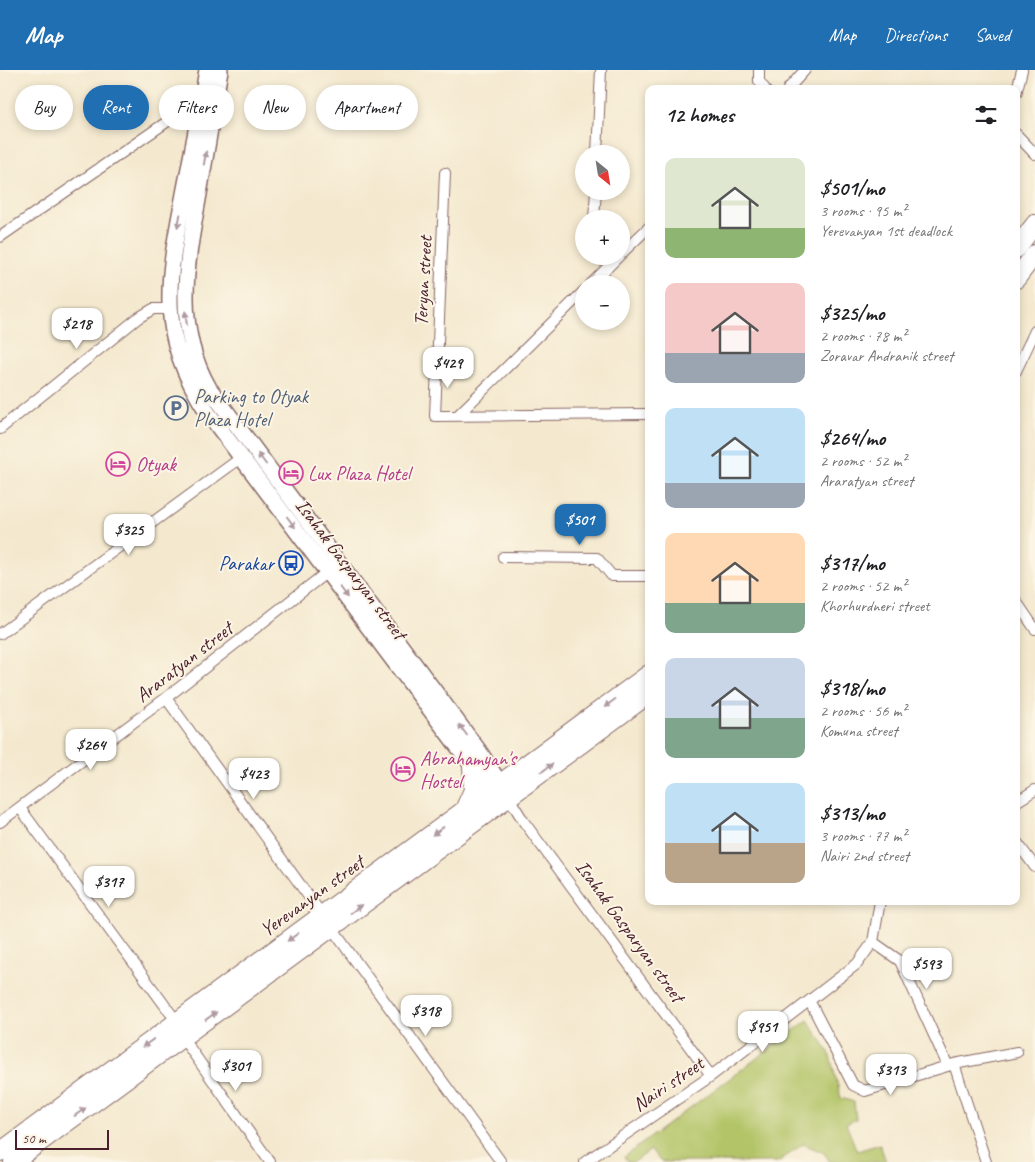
<!DOCTYPE html>
<meta charset="utf-8">
<style>
:root{--surface:#fff;--page:#f2f2f2;--text:#202124;--muted:#757577;--accent:#1f6fb2}
body{margin:0;font-family:Caveat,sans-serif;background:var(--page);color:var(--text);height:100vh;display:flex;flex-direction:column;font-size:19px;white-space:nowrap}
*{box-sizing:border-box;margin:0}
p{font-size:16px;color:var(--muted)}
.icon{flex:none;width:28px;height:28px;fill:none;stroke:currentColor;stroke-width:2;stroke-linecap:round;stroke-linejoin:round}
.map{position:relative;flex:1;overflow:hidden}
.drawer{position:absolute;left:645px;top:15px;width:375px;height:820px;display:flex;flex-direction:column;background:var(--surface);border-radius:10px;box-shadow:0 2px 8px #0003}
.drawer>*{flex:none}
.top-card{position:absolute;left:15px;top:15px;width:475px;height:45px;display:flex;gap:10px}
.needle{width:32px;rotate:150deg}
.tools{position:absolute;left:575px;top:75px;display:grid;gap:10px}
.tools a{display:grid;place-items:center;width:55px;height:55px;border-radius:50%;background:var(--surface);box-shadow:0 2px 8px #0003;font-size:25px}
.scale{position:absolute;left:15px;bottom:12px;width:94px;box-sizing:border-box;padding-left:5px;border:2px solid #4a1f2b;border-top:0;font-size:14px;line-height:18px;white-space:nowrap;color:#4a1f2b;-webkit-text-stroke:4px #fcf5e5;paint-order:stroke}
.price{position:absolute;translate:-50% -42px;padding:0 11px;border-radius:10px;background:#fff;color:#222;font-size:16px;line-height:32px;filter:drop-shadow(0 1px 2px #0008)}
.price::after{content:'';position:absolute;left:50%;top:30px;width:15px;height:11px;margin-left:-8px;background:inherit;clip-path:polygon(0 0,100% 0,50% 100%)}
.price.on{background:var(--accent);color:#fff}
ul{padding:0;list-style:none}
li{display:flex;align-items:center;gap:15px;height:125px;padding:0 20px}
li span{display:grid;place-items:center;flex:none;width:140px;height:100px;border-radius:10px;color:#555}
li>.icon{margin-inline-start:auto}
span .icon{width:60px;height:60px;fill:#fffc;stroke-width:1}
li b{font-size:21px}
h2{display:flex;justify-content:space-between;align-items:center;height:60px;padding:0 20px;font-size:21px}
.pill{padding:0 18px;border-radius:22px;background:var(--surface);box-shadow:0 2px 8px #0003;font-size:18px;line-height:45px}
.pill.on{background:var(--accent);color:#fff}
header{display:flex;align-items:center;gap:30px;box-sizing:border-box;height:70px;padding:0 25px;background:var(--accent);color:#fff}
header strong{font-size:24px}
nav{display:flex;gap:28px;margin-inline-start:auto;font-size:18px}
.map>svg:first-child{display:block}
.green{fill:#b3c467;stroke:#7e7249}
.lines{fill:none;stroke-linecap:round;stroke-linejoin:round}
.street-casing{stroke:#866664;stroke-width:12}
.primary-casing{stroke:#866664;stroke-width:18}
.highway-casing{stroke:#866664;stroke-width:20}
.street{stroke:#fff;stroke-width:10}
.primary{stroke:#fff;stroke-width:15}
.highway{stroke:#fff;stroke-width:18}
.oneway{fill:#ae9aa0}
.labels{text-anchor:middle;dominant-baseline:central;stroke-width:4;stroke-linejoin:round;paint-order:stroke}
.street-label{font-size:20px;fill:#4a1f2b;stroke:#fcf5e5}
.service-label{font-size:20px;fill:#4e5e75;stroke:#fcf5e5;text-anchor:start}
.hotel-label{font-size:20px;fill:#b23c85;stroke:#fcf5e5;text-anchor:start}
.transit-label{font-size:20px;fill:#164399;stroke:#fcf5e5;text-anchor:end}
</style>
<header>
<strong>Map</strong>
<nav><a>Map</a><a>Directions</a><a>Saved</a></nav>
</header>
<div class="map">
<svg width="1035" height="1092" viewBox="0 0 1035 1092">
<rect width="100%" height="100%" fill="#fcf5e5"/>
<filter id="ink" filterUnits="userSpaceOnUse"><feTurbulence type="fractalNoise" baseFrequency=".02" numOctaves="2"/><feDisplacementMap in="SourceGraphic" scale="10" xChannelSelector="R" yChannelSelector="G"/><feConvolveMatrix kernelMatrix="1 2 1 2 8 2 1 2 1" color-interpolation-filters="sRGB"/></filter>
<filter id="wash" filterUnits="userSpaceOnUse"><feTurbulence type="fractalNoise" baseFrequency=".0096" numOctaves="4" result="noise"/><feDisplacementMap in="SourceGraphic" scale="20" xChannelSelector="R" yChannelSelector="G"/><feGaussianBlur stdDeviation="1.12" result="paint"/><feColorMatrix in="noise" values="0 0 0 0 0 0 0 0 0 0 0 0 0 0 0 0 0 1.4 0 .05"/><feComposite in="paint" operator="in"/></filter>
<g filter="url(#wash)">
<rect width="100%" height="100%" fill="#f4e9cf"/>
<!-- green -->
<path class="green" d="M808,950L829,982L841,1028L854,1032L856,1049L846,1054L857,1081L880,1074L886,1092H830L824,1083L803,1074L778,1092H661L651,1080L634,1092H628L624,1087Z"/>
</g>
<g filter="url(#ink)">
<g class="lines">
<!-- street casing -->
<g class="street-casing">
<path id="street" d="M759,0V11L765,19
M788,19L805,0
M1016,24L1022,0
M1016,64L1035,84
M597,84L601,0
M445,103L435,346L649,344
M594,149L596,121
M0,167L171,49L198,53
M621,184L649,157
M591,214L619,186
M1016,301L1035,261
M457,346L584,221
M0,359L138,248L153,239H170
M503,487L597,488L612,506H649
M1016,531L1035,559
M0,564L242,387
M166,628L322,845
M508,726L524,752L711,1006
M1016,732L1035,720
M20,738L177,952
M0,752L166,628L331,499
M1016,771L1035,797
M331,857L501,1092
M873,872L900,891L948,996
M810,932L853,1015L865,1021L954,994L986,1092
M182,967L270,1092
M954,994L1017,982
M585,1092L711,1006L857,894L873,872L880,831"/>
</g>
<!-- primary casing -->
<g class="primary-casing">
<path id="primary" d="M207,0C200,41 192,83 184,124C167,211 156,264 208,343L498,730
M220,0C213,42 206,83 199,124C187,191 173,256 209,318L479,681L506,723"/>
</g>
<!-- highway casing -->
<g class="highway-casing">
<path id="highway" d="M1016,179L1035,154
M1016,209L1035,184
M464,740L473,720L472,695
M0,1082L649,604
M13,1092L649,624"/>
</g>
<!-- street -->
<use href="#street" class="street"/>
<!-- primary -->
<use href="#primary" class="primary"/>
<!-- highway -->
<use href="#highway" class="highway"/>
</g>
<!-- one-way arrows -->
<defs><path id="oneway-solid" d="M-6-.8H1V-3.2L6.5 0L1 3.2V.8H-6Z" transform="scale(1.25)"/></defs>
<g class="oneway">
<use href="#oneway-solid" transform="translate(205 88) rotate(-80)"/>
<use href="#oneway-solid" transform="translate(179 151) rotate(101)"/>
<use href="#oneway-solid" transform="translate(186 248) rotate(-97)"/>
<use href="#oneway-solid" transform="translate(262 389) rotate(-127)"/>
<use href="#oneway-solid" transform="translate(291 452) rotate(53)"/>
<use href="#oneway-solid" transform="translate(344 522) rotate(53)"/>
<use href="#oneway-solid" transform="translate(610 633) rotate(143)"/>
<use href="#oneway-solid" transform="translate(463 660) rotate(-127)"/>
<use href="#oneway-solid" transform="translate(547 698) rotate(-36)"/>
<use href="#oneway-solid" transform="translate(438 761) rotate(144)"/>
<use href="#oneway-solid" transform="translate(356 839) rotate(-37)"/>
<use href="#oneway-solid" transform="translate(293 867) rotate(144)"/>
<use href="#oneway-solid" transform="translate(211 946) rotate(-36)"/>
<use href="#oneway-solid" transform="translate(148 973) rotate(144)"/>
<use href="#oneway-solid" transform="translate(80 1042) rotate(-36)"/>
</g>
</g>
<!-- icons -->
<defs>
<g id="parking-ring" transform="scale(1.25)"><circle r="9.5" fill="#fcf5e5" stroke="#5c6f8a" stroke-width="1.5"/><path d="M-3.5-5.5H1a3.5 3.5 0 0 1 0 7H-1V5.5H-3.5ZM-1-3.4V-.6H.8a1.4 1.4 0 0 0 0-2.8Z" fill="#5c6f8a"/></g>
<g id="hotel-ring" transform="scale(1.25)"><circle r="9.5" fill="#fcf5e5" stroke="#d1479c" stroke-width="1.5"/><path d="M-6-4.5h1.5V1H6V5H4.5V3h-9V5H-6ZM-4 0a1.8 1.8 0 1 1 3.6 0ZM.5 0V-2.5h3Q6-2.5 6 0Z" fill="#d1479c"/></g>
<g id="bus-ring" transform="scale(1.25)"><circle r="9.5" fill="#fcf5e5" stroke="#1a4fb4" stroke-width="1.5"/><path d="M-5-6H5V4H4V6H2V4H-2V6H-4V4H-5ZM-3.5-4V0h7V-4ZM-3.5 1.2v1.5H-2V1.2ZM2 1.2v1.5H3.5V1.2Z" fill="#1a4fb4"/></g>
</defs>
<g fill-rule="evenodd">
<use href="#parking-ring" x="176" y="338"/>
<use href="#hotel-ring" x="118" y="394"/>
<use href="#hotel-ring" x="291" y="403"/>
<use href="#bus-ring" x="291" y="493"/>
<use href="#hotel-ring" x="403" y="699"/>
</g>
<g class="labels">
<!-- street labels -->
<g class="street-label">
<text transform="translate(423 211) rotate(-87)">Teryan street</text>
<text transform="translate(351 499) rotate(53)">Isahak Gasparyan street</text>
<text transform="translate(184 592) rotate(-38)">Araratyan street</text>
<text transform="translate(312 826) rotate(-36)">Yerevanyan street</text>
<text transform="translate(630 861) rotate(54)">Isahak Gasparyan street</text>
<text transform="translate(668 1014) rotate(-34)">Nairi street</text>
</g>
<!-- service labels -->
<g class="service-label">
<text x="194" y="326">Parking to Otyak<tspan x="194" dy="23">Plaza Hotel</tspan></text>
</g>
<!-- hotel labels -->
<g class="hotel-label">
<text x="136" y="394">Otyak</text>
<text x="308" y="403">Lux Plaza Hotel</text>
<text x="420" y="688">Abrahamyan's<tspan x="420" dy="23">Hostel</tspan></text>
</g>
<!-- transit labels -->
<g class="transit-label">
<text x="274" y="493">Parakar</text>
</g>
</g>
</svg>
<div class="tools">
<a><svg class="needle" viewBox="-14 -14 28 28"><path d="M0-13l5 13h-10z" fill="#e53935"/><path d="M0 13l5-13h-10z" fill="#757577"/></svg></a>
<a>+</a>
<a>−</a>
</div>
<div class="scale">50 m</div>
<b class="price" style="left:77px;top:280px">$218</b>
<b class="price" style="left:448px;top:319px">$429</b>
<b class="price on" style="left:580px;top:476px">$501</b>
<b class="price" style="left:129px;top:486px">$325</b>
<b class="price" style="left:91px;top:701px">$264</b>
<b class="price" style="left:254px;top:730px">$423</b>
<b class="price" style="left:109px;top:838px">$317</b>
<b class="price" style="left:927px;top:920px">$593</b>
<b class="price" style="left:426px;top:967px">$318</b>
<b class="price" style="left:763px;top:983px">$951</b>
<b class="price" style="left:236px;top:1022px">$301</b>
<b class="price" style="left:891px;top:1026px">$313</b>
<div class="top-card">
<a class="pill">Buy</a>
<a class="pill on">Rent</a>
<a class="pill">Filters</a>
<a class="pill">New</a>
<a class="pill">Apartment</a>
</div>
<section class="drawer">
<h2>12 homes<svg class="icon" aria-label="filters" viewBox="0 0 24 24"><path d="M4 7h16M4 17h16"/><circle cx="9" cy="7" r="2"/><circle cx="15" cy="17" r="2"/></svg></h2>
<ul>
<li><span style="background:linear-gradient(#dfe7d0 70%,#8fb573 0)"><svg class="icon" aria-label="home" viewBox="0 0 24 24"><path d="M3 11l9-7 9 7M6 9v11h12V9"/></svg></span><div><b>$501/mo</b><p>3 rooms · 95 m²</p><p>Yerevanyan 1st deadlock</p></div></li>
<li><span style="background:linear-gradient(#f6c9c9 70%,#9aa5b1 0)"><svg class="icon" aria-label="home" viewBox="0 0 24 24"><path d="M3 11l9-7 9 7M6 9v11h12V9"/></svg></span><div><b>$325/mo</b><p>2 rooms · 78 m²</p><p>Zoravar Andranik street</p></div></li>
<li><span style="background:linear-gradient(#bfe0f5 75%,#9aa5b1 0)"><svg class="icon" aria-label="home" viewBox="0 0 24 24"><path d="M3 11l9-7 9 7M6 9v11h12V9"/></svg></span><div><b>$264/mo</b><p>2 rooms · 52 m²</p><p>Araratyan street</p></div></li>
<li><span style="background:linear-gradient(#ffd9b3 70%,#7fa58c 0)"><svg class="icon" aria-label="home" viewBox="0 0 24 24"><path d="M3 11l9-7 9 7M6 9v11h12V9"/></svg></span><div><b>$317/mo</b><p>2 rooms · 52 m²</p><p>Khorhurdneri street</p></div></li>
<li><span style="background:linear-gradient(#c9d6e8 60%,#7fa58c 0)"><svg class="icon" aria-label="home" viewBox="0 0 24 24"><path d="M3 11l9-7 9 7M6 9v11h12V9"/></svg></span><div><b>$318/mo</b><p>2 rooms · 56 m²</p><p>Komuna street</p></div></li>
<li><span style="background:linear-gradient(#bfe0f5 60%,#b9a48a 0)"><svg class="icon" aria-label="home" viewBox="0 0 24 24"><path d="M3 11l9-7 9 7M6 9v11h12V9"/></svg></span><div><b>$313/mo</b><p>3 rooms · 77 m²</p><p>Nairi 2nd street</p></div></li>
</ul>
</section>
</div>
